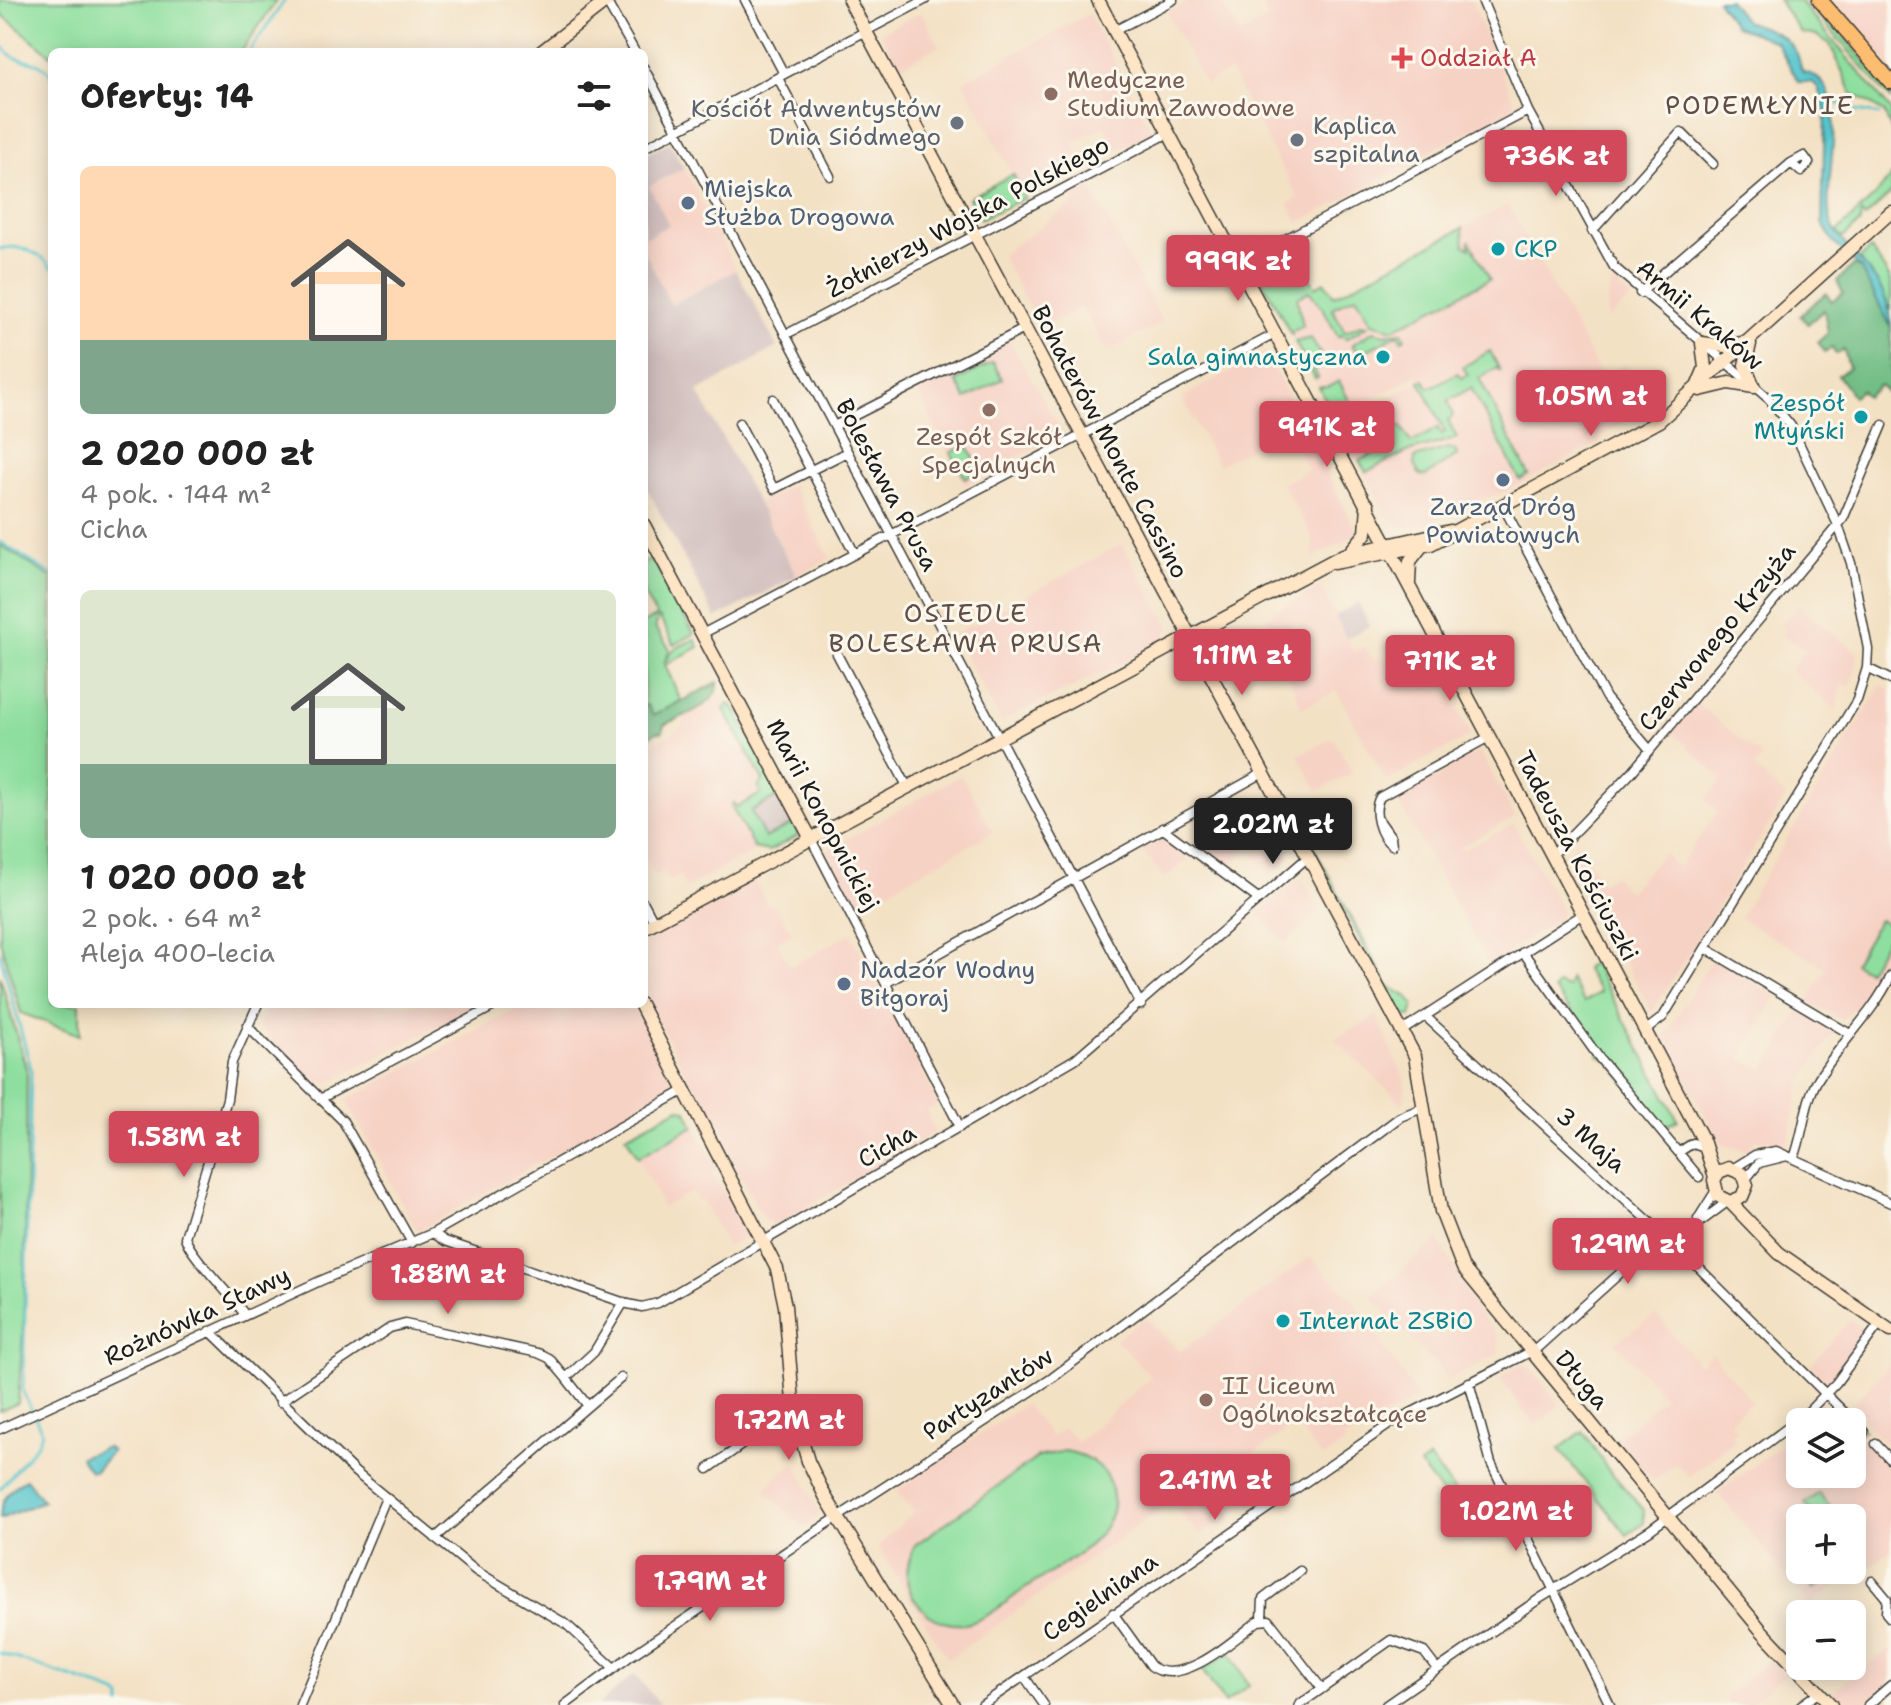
<!DOCTYPE html>
<html lang="pl">
<meta charset="utf-8">
<style>
:root{--surface:#fff;--page:#f6f6f6;--text:#222;--muted:#767676;--accent:#d1495b}
body{margin:0;font-family:"Shantell Sans",sans-serif;background:var(--page);color:var(--text);height:100vh;display:flex;flex-direction:column;font-size:30px;white-space:nowrap}
*{box-sizing:border-box;margin:0}
p{font-size:26px;color:var(--muted)}
.icon{flex:none;width:44px;height:44px;fill:none;stroke:currentColor;stroke-width:2;stroke-linecap:round;stroke-linejoin:round}
.map{position:relative;flex:1;overflow:hidden}
.sheet{position:absolute;left:48px;top:48px;width:600px;height:960px;display:flex;flex-direction:column;background:var(--surface);border-radius:12px;box-shadow:0 4px 20px #0003}
.sheet>*{flex:none}
.tools{position:absolute;left:1786px;top:1408px;display:grid;gap:16px}
.tools a{display:grid;place-items:center;width:80px;height:80px;border-radius:12px;background:var(--surface);box-shadow:0 4px 20px #0003;font-size:40px}
.price{position:absolute;translate:-50% -68px;padding:0 18px;border-radius:8px;background:var(--accent);color:#fff;font-size:26px;line-height:52px;filter:drop-shadow(0 2px 4px #0008)}
.price::after{content:'';position:absolute;left:50%;top:48px;width:24px;height:18px;margin-left:-12px;background:inherit;clip-path:polygon(0 0,100% 0,50% 100%)}
.price.active{background:#222;color:#fff}
ul{padding:0;list-style:none}
li{display:grid;align-content:center;gap:16px;height:424px;padding:0 32px}
li span{display:grid;place-items:center;height:248px;border-radius:12px;color:#555}
li>.icon{margin-inline-start:auto}
span .icon{width:144px;height:144px;fill:#fffc;stroke-width:1}
li b{font-size:34px}
h2{display:flex;justify-content:space-between;align-items:center;height:96px;padding:0 32px;font-size:34px}
.map>svg:first-child{display:block}
.built{fill:#f6d2c4;fill-rule:evenodd}
.industrial{fill:#d1bfbe}
.green{fill:#8edf9f;stroke:#557e5e;stroke-width:2}
.forest{fill:#72be86;stroke:#476d51;stroke-width:2}
.water{fill:#57c5cc;stroke:#3a7074;stroke-width:2}
.lines{fill:none;stroke-linecap:round;stroke-linejoin:round}
.stream{stroke:#57c5cc;stroke-width:3}
.street-tunnel{stroke:#c8baa2;stroke-width:8;stroke-dasharray:8 4;stroke-linecap:butt}
.street-casing{stroke:#3c3a35;stroke-width:11}
.secondary-casing{stroke:#3c3a35;stroke-width:15}
.primary-casing{stroke:#3c3a35;stroke-width:17}
.street{stroke:#fff;stroke-width:8}
.secondary{stroke:#fee5c5;stroke-width:12}
.primary{stroke:#fcbd6f;stroke-width:14}
.health-dot{fill:#e0444e;stroke:#fbf7ec;stroke-width:3}
.education-dot{fill:#8d6e63;stroke:#fbf7ec;stroke-width:3}
.worship-dot{fill:#6b7280;stroke:#fbf7ec;stroke-width:3}
.service-dot{fill:#5c6f8a;stroke:#fbf7ec;stroke-width:3}
.culture-dot{fill:#0f9aa8;stroke:#fbf7ec;stroke-width:3}
.labels{text-anchor:middle;dominant-baseline:central;stroke-width:6;stroke-linejoin:round;paint-order:stroke}
.health-label{font-size:24px;fill:#be3a42;stroke:#fbf7ec;text-anchor:start}
.education-label{font-size:24px;fill:#785e54;stroke:#fbf7ec;text-anchor:start}
.worship-label{font-size:24px;fill:#5b616d;stroke:#fbf7ec;text-anchor:end}
.service-label{font-size:24px;fill:#4e5e75;stroke:#fbf7ec;text-anchor:start}
.street-label{font-size:24px;fill:#1c1c1c;stroke:#fbf7ec}
.culture-label{font-size:24px;fill:#0d838f;stroke:#fbf7ec;text-anchor:start}
.neighbourhood-label{font-size:26px;letter-spacing:2px;fill:#5f4d47;stroke:#fbf7ec}
</style>
<div class="map">
<svg width="1891" height="1705" viewBox="0 0 1891 1705">
<rect width="100%" height="100%" fill="#fbf7ec"/>
<filter id="ink" filterUnits="userSpaceOnUse"><feTurbulence type="fractalNoise" baseFrequency=".0125" numOctaves="2"/><feDisplacementMap in="SourceGraphic" scale="16" xChannelSelector="R" yChannelSelector="G"/><feConvolveMatrix kernelMatrix="1 2 1 2 8 2 1 2 1" color-interpolation-filters="sRGB"/></filter>
<filter id="wash" filterUnits="userSpaceOnUse"><feTurbulence type="fractalNoise" baseFrequency=".006" numOctaves="4" result="noise"/><feDisplacementMap in="SourceGraphic" scale="32" xChannelSelector="R" yChannelSelector="G"/><feGaussianBlur stdDeviation="1.8" result="paint"/><feColorMatrix in="noise" values="0 0 0 0 0 0 0 0 0 0 0 0 0 0 0 0 0 1.4 0 .05"/><feComposite in="paint" operator="in"/></filter>
<g filter="url(#wash)">
<rect width="100%" height="100%" fill="#f3e1c4"/>
<!-- built -->
<path class="built" d="M1190,0H1220L1240,34L1268,18L1260,0H1471L1516,106L1299,223L1288,204L1298,198L1296,194L1230,71L1205,84L1167,13Z
M1834,0H1891V68L1882,57Z
M921,12L939,46L899,67L881,33Z
M1089,14L1152,132L1118,150L1104,126L1073,143L1085,167L1025,198L963,81Z
M684,168L736,270L671,305L644,250V238L669,225L649,186Z
M1089,185L1163,323L1106,352L1082,306L1040,328L1001,255L1074,203L1071,195Z
M1508,204L1601,375H1612L1624,364L1662,399L1607,432L1597,444L1503,493L1481,499L1447,516L1405,528L1390,520L1339,425L1420,381L1417,375L1335,418L1269,293L1308,273L1315,287L1325,282L1334,296Z
M1613,281L1632,297L1607,320L1608,296Z
M1010,341L1062,432L965,486L916,389Z
M1266,353L1358,534L1313,558V538L1282,484L1308,470L1288,429L1218,465L1182,397Z
M792,485L830,558L797,576L759,503Z
M1122,544L1170,627L1164,642L1001,722L954,634Z
M1321,586L1354,652L1366,646L1373,660L1381,656L1386,660L1422,641L1471,735L1386,781L1337,691L1302,708L1282,662L1311,646L1298,622L1275,634L1266,617Z
M1798,606L1858,653L1855,673L1850,686L1842,684L1836,710L1790,670L1805,651L1781,634L1784,629L1780,625Z
M1881,685L1891,691V952L1871,993L1841,1020L1807,1002L1826,968L1739,918Z
M720,693L726,704L724,709L763,780L758,788L761,794L737,807L732,805L756,850L686,888L680,876L669,881L664,871L655,876L644,856V749L677,731L688,716Z
M1696,703L1762,757L1754,768L1786,797L1652,1012L1566,852L1577,842L1601,883L1614,875L1628,893L1663,853L1678,867L1718,812L1706,800L1722,779L1673,733Z
M1333,738L1352,773L1318,791L1298,755Z
M1480,751L1515,817L1460,847L1463,850L1514,824L1562,911L1559,919L1489,964L1395,796L1436,775L1438,778L1449,768Z
M961,775L993,832L857,908L827,850Z
M1228,835L1234,845L1241,842L1247,846L1228,871L1200,850Z
M1282,838L1289,858L1270,876L1253,854Z
M1160,839L1188,860L1165,878L1141,850Z
M1302,877L1320,911L1285,943L1258,913Z
M754,879L767,904L775,905L792,933L777,942L790,967L851,933L939,1104L927,1111L935,1132L776,1225L764,1220L644,994V937Z
M1712,959L1777,996L1739,1059L1764,1070L1800,1009L1835,1029L1801,1084L1787,1147L1756,1139L1747,1151L1722,1145L1663,1039Z
M268,1004H481L330,1082L314,1083L258,1026Z
M525,1004H632L675,1086L417,1231L346,1100Z
M1377,1016L1406,1082L1403,1104L1334,1039Z
M694,1126L717,1168L711,1172L748,1235L727,1247L702,1200L698,1201L692,1192L663,1207L638,1157Z
M1438,1238L1475,1308L1498,1336L1499,1353L1450,1380L1371,1297Z
M1310,1257L1353,1300L1418,1398L1343,1439L1347,1442L1323,1458L1295,1424L1234,1468L1259,1496L1200,1536L1171,1502L948,1659L878,1546L914,1512L896,1491L1025,1404L1052,1437L1063,1428L1078,1442L1151,1377L1116,1339L1146,1318L1180,1352Z
M1656,1315L1699,1364L1712,1354L1752,1402L1730,1420L1737,1430L1731,1434L1735,1440L1731,1443L1688,1477L1676,1463L1654,1482L1617,1439L1664,1397L1615,1342Z
M1850,1320L1863,1329L1862,1337L1828,1381L1825,1380L1810,1366Z
M1891,1363V1451L1852,1405Z
M1522,1364L1529,1366L1560,1405L1536,1426L1499,1378Z
M1852,1429L1891,1469V1551L1851,1581L1847,1577L1810,1605L1717,1493L1800,1431V1474H1852ZM1800,1518H1852V1570H1800Z
M795,1461L820,1515L805,1528L764,1490Z
M1891,1650V1680L1862,1705H1848L1832,1692L1862,1667Z
M1772,1658L1786,1674L1749,1705H1730L1724,1698Z"/>
<!-- industrial -->
<path class="industrial" d="M669,142L684,168L649,186L669,225L644,238V156Z
M644,250L671,305L736,270L777,347L698,392L797,576L716,618L644,483Z
M1358,603L1370,626L1346,638L1335,616Z
M779,796L794,823L765,839L750,812Z
M635,1674L660,1705H598Z"/>
<!-- green -->
<path class="green" d="M0,0H277L241,52H52V56L0,13Z
M1778,0H1799L1891,110V130L1884,112L1852,93L1830,44L1817,36L1801,33Z
M1805,0H1812L1890,90L1891,100Z
M1013,174L1025,198L980,219L969,198Z
M1891,175V193L1865,218L1861,213L1860,223L1842,239L1837,232L1876,195Z
M1463,228L1464,245L1470,248L1469,240L1490,279L1394,329L1372,323L1356,296L1332,308L1345,332L1360,325L1367,326L1346,339L1342,335L1338,337L1324,310L1309,291L1297,298L1303,326L1292,332V336L1254,265L1292,245L1315,287L1325,282L1334,296Z
M1871,249L1891,280V309L1860,259Z
M1373,331L1384,334L1402,332L1405,338L1402,340L1398,334L1360,354L1352,345Z
M1311,338L1323,359L1312,365L1318,378L1315,379L1295,342Z
M1490,351L1501,372L1497,368L1479,378L1529,475L1520,480L1471,388L1448,401L1453,416L1448,420L1457,438L1407,452L1366,472L1359,461L1373,454L1365,432L1371,429L1377,438L1401,426L1411,443L1438,428L1441,434L1445,432L1420,381L1424,380L1429,388L1458,373L1462,378L1468,375L1463,367Z
M993,362L1002,379L966,399L956,381Z
M1339,381L1353,408L1335,418L1319,387H1328Z
M967,444L980,470L965,478L951,453Z
M1448,448L1455,450L1457,455L1426,476L1420,475L1414,465L1415,458Z
M0,545L52,578V1004H80V1035L21,1013L0,940Z
M644,561L654,562L694,634L674,645L660,618L658,619L655,628L670,649L664,663L674,649L695,639L699,647L665,665L681,701L653,716L647,705H644V622L657,617L644,595Z
M728,704L734,707L792,818L779,796L751,811L765,838L793,824V819L798,836L769,851L754,848L732,807L733,802L737,807L761,794L758,788L763,780L724,709Z
M1296,798L1290,803L1388,986L1408,997L1414,1005L1411,1017L1400,1014L1286,802Z
M1879,920L1891,926V931L1868,971L1854,963Z
M1593,962L1678,1120L1663,1128L1609,1061L1599,1055L1601,1050L1554,990L1558,984L1567,988L1570,979L1584,1002L1600,992L1585,969Z
M0,976L27,1072L24,1317L18,1403L0,1411Z
M679,1108L687,1111L694,1126L638,1157L626,1136Z
M1583,1431L1606,1467L1644,1510V1523L1627,1535L1559,1449Z
M1064,1451C1083,1454 1099,1461 1108,1479C1134,1533 1058,1566 1023,1590C1007,1601 985,1621 965,1624C946,1626 928,1618 917,1603C902,1584 906,1565 915,1545L1038,1457Z
M1429,1458L1471,1513L1472,1516L1464,1523L1420,1465Z
M1819,1493L1838,1517V1518H1817L1805,1503Z
M1800,1546V1570H1837L1814,1589L1788,1556Z
M1230,1652L1249,1685L1225,1703L1202,1670Z"/>
<!-- forest -->
<path class="forest" d="M1854,265L1861,269L1891,327V398L1880,385L1866,397L1861,390L1853,396L1838,375L1849,368L1844,350L1836,354L1832,347L1825,352L1818,342L1828,333L1824,310L1808,324L1800,316L1826,293L1832,301L1843,293L1837,281Z
M718,682C721,704 681,716 664,725L662,732H656L644,741V705H647L653,716Z"/>
<!-- water -->
<path class="water" d="M1717,0H1729L1745,21C1762,27 1787,33 1797,54C1800,60 1799,66 1803,72C1855,81 1824,172 1829,213C1833,250 1891,270 1891,327L1861,269L1835,244L1822,223L1825,111L1818,87L1812,82H1799L1776,42L1735,26Z
M106,1447L112,1451L95,1471H90L80,1457Z
M26,1479L43,1501L0,1519C0,1501 10,1487 26,1479Z"/>
<g class="lines">
<!-- stream -->
<path class="stream" d="M0,44C5,48 8,54 14,57C28,62 46,61 52,78
M249,52L285,0
M1830,99L1852,110L1879,115
M0,249C19,243 40,253 52,268
M0,542L52,575
M0,953L31,1069L23,1392L42,1432L38,1443L0,1489
M0,1653L114,1692L121,1698V1705"/>
</g>
</g>
<g filter="url(#ink)">
<g class="lines">
<!-- street-tunnel -->
<path class="street-tunnel" d="M1864,1432L1876,1444"/>
<!-- street casing -->
<g class="street-casing">
<path id="street" d="M745,0L784,74
M1482,0L1528,111L1614,267L1769,399L1791,426L1838,525L1851,563L1868,649L1867,668L1857,700L1663,1017L1645,1031
M606,1L635,52
M1114,31L1173,0
M644,68L1141,1005
M778,78L830,176
M644,148L925,0
M1592,231L1681,132L1713,164
M1238,264L1528,111
M1640,293L1791,163L1804,156L1809,163L1801,172L1791,163
M785,335L1169,133
M773,399L855,554
M739,423L774,489L847,452
M834,426L1024,329
M1502,504L1606,698L1650,750
M702,634L1275,334
M837,654L908,788
M1867,668L1891,680
M1379,820L1391,837L1392,845
M1162,828L1258,899
M811,839L960,1127
M1392,845C1379,836 1372,811 1380,797L1489,737
M1552,855L1631,773L1843,519L1883,425
M644,903L654,922
M1707,949L1850,1034
M1523,952L1600,1059L1699,1177
M886,983L1263,773
M1425,1016L1685,1254L1864,1432
M247,1026L343,1121L412,1243
M1402,1031L1583,914
M320,1099L498,1004
M1679,1152L1693,1143L1705,1147
M1794,1158C1804,1133 1804,1103 1818,1079C1841,1042 1872,1015 1891,976
M1734,1168L1755,1155L1776,1151L1891,1203
M1746,1179L1759,1163L1787,1156
M1698,1219L1715,1192
M433,1233L445,1241L628,1304L642,1307L658,1303L1075,1059L1308,857
M245,1315C231,1294 190,1256 185,1237L227,1099L232,1062L258,1004
M210,1331L355,1472L476,1571L566,1624L614,1668
M1469,1382L1491,1463L1610,1705
M280,1402L390,1328L405,1324L538,1353L549,1358L566,1378L594,1352L624,1302
M588,1406L621,1378
M0,1429L320,1281L433,1233L685,1090
M1876,1444L1891,1460
M708,1469L771,1424L794,1414
M435,1538L588,1406L566,1378
M1872,1581L1887,1599L1886,1613L1891,1619
M1113,1613L1151,1666C1181,1689 1235,1639 1258,1621L1269,1620L1322,1689
M1262,1619L1263,1599L1300,1571
M1024,1676L1044,1705
M300,1705L386,1498
M565,1705L629,1657L824,1526L1052,1378L1400,1117L1425,1107
M982,1705L1393,1422L1536,1349L1628,1266L1683,1235L1727,1202
M1299,1705L1391,1640L1424,1652L1437,1669
M1386,1705L1539,1599L1650,1530L1806,1414L1836,1383L1880,1323
M1801,1705L1818,1693
M1868,1705L1891,1685"/>
</g>
<!-- secondary casing -->
<g class="secondary-casing">
<path id="secondary" d="M849,0L1415,1056L1441,1211L1463,1268L1761,1630L1831,1705
M1098,0L1703,1140L1715,1177
M541,52L608,0
M1750,344L1745,365L1754,387
M1697,387L1705,368L1702,343L1725,346L1748,342
M1700,390L1729,383L1754,387
M644,525L811,839
M1350,552L1366,533L1368,505
M1334,563L1431,544L1659,421L1891,212
M1409,583L1410,561L1421,547
M644,928L1343,555L1450,531
M640,1004L777,1269L785,1306L794,1414L808,1461L825,1496L953,1705
M1730,1202L1742,1197L1747,1185L1743,1174L1729,1168L1719,1172L1714,1180L1718,1196L1730,1202L1779,1253L1891,1331"/>
</g>
<!-- primary casing -->
<g class="primary-casing">
<path id="primary" d="M1820,0L1891,82"/>
</g>
<!-- street -->
<use href="#street" class="street"/>
<!-- secondary -->
<use href="#secondary" class="secondary"/>
<!-- primary -->
<use href="#primary" class="primary"/>
</g>
</g>
<!-- markers -->
<path class="health-dot" d="M1398 46h8v8h8v8h-8v8h-8v-8h-8v-8h8z"/>
<g class="education-dot">
<circle cx="1051" cy="94" r="8"/>
<circle cx="989" cy="410" r="8"/>
<circle cx="1206" cy="1400" r="8"/>
</g>
<g class="worship-dot">
<circle cx="957" cy="123" r="8"/>
<circle cx="1297" cy="140" r="8"/>
</g>
<g class="service-dot">
<circle cx="688" cy="203" r="8"/>
<circle cx="1503" cy="480" r="8"/>
<circle cx="844" cy="984" r="8"/>
</g>
<g class="culture-dot">
<circle cx="1498" cy="249" r="8"/>
<circle cx="1383" cy="357" r="8"/>
<circle cx="1861" cy="417" r="8"/>
<circle cx="1283" cy="1321" r="8"/>
</g>
<g class="labels">
<!-- health labels -->
<g class="health-label">
<text x="1420" y="58">Oddział A</text>
</g>
<!-- education labels -->
<g class="education-label">
<text x="1067" y="80">Medyczne<tspan x="1067" dy="28">Studium Zawodowe</tspan></text>
<text x="989" y="437" text-anchor="middle">Zespół Szkół<tspan x="989" dy="28">Specjalnych</tspan></text>
<text x="1222" y="1386">II Liceum<tspan x="1222" dy="28">Ogólnokształcące</tspan></text>
</g>
<!-- worship labels -->
<g class="worship-label">
<text x="941" y="109">Kościół Adwentystów<tspan x="941" dy="28">Dnia Siódmego</tspan></text>
<text x="1313" y="126" text-anchor="start">Kaplica<tspan x="1313" dy="28">szpitalna</tspan></text>
</g>
<!-- service labels -->
<g class="service-label">
<text x="704" y="189">Miejska<tspan x="704" dy="28">Służba Drogowa</tspan></text>
<text x="1503" y="507" text-anchor="middle">Zarząd Dróg<tspan x="1503" dy="28">Powiatowych</tspan></text>
<text x="860" y="970">Nadzór Wodny<tspan x="860" dy="28">Biłgoraj</tspan></text>
</g>
<!-- street labels -->
<g class="street-label">
<text transform="translate(968 217) rotate(-28)">Żołnierzy Wojska Polskiego</text>
<text transform="translate(1700 315) rotate(40)">Armii Kraków</text>
<text transform="translate(1110 442) rotate(62)">Bohaterów Monte Cassino</text>
<text transform="translate(887 485) rotate(62)">Bolesława Prusa</text>
<text transform="translate(1717 637) rotate(-51)">Czerwonego Krzyża</text>
<text transform="translate(823 815) rotate(62)">Marii Konopnickiej</text>
<text transform="translate(1577 856) rotate(62)">Tadeusza Kościuszki</text>
<text transform="translate(1591 1140) rotate(42)">3 Maja</text>
<text transform="translate(887 1146) rotate(-30)">Cicha</text>
<text transform="translate(197 1316) rotate(-25)">Rożnówka Stawy</text>
<text transform="translate(1582 1380) rotate(50)">Długa</text>
<text transform="translate(988 1394) rotate(-33)">Partyzantów</text>
<text transform="translate(1100 1597) rotate(-35)">Cegielniana</text>
</g>
<!-- culture labels -->
<g class="culture-label">
<text x="1514" y="249">CKP</text>
<text x="1367" y="357" text-anchor="end">Sala gimnastyczna</text>
<text x="1845" y="403" text-anchor="end">Zespół<tspan x="1845" dy="28">Młyński</tspan></text>
<text x="1299" y="1321">Internat ZSBiO</text>
</g>
<!-- neighbourhood labels -->
<g class="neighbourhood-label">
<text x="1760" y="104">PODEMŁYNIE</text>
<text x="966" y="612">OSIEDLE<tspan x="966" dy="30">BOLESŁAWA PRUSA</tspan></text>
</g>
</g>
</svg>
<div class="tools">
<a><svg class="icon" aria-label="layers" viewBox="0 0 24 24"><path d="M12 4l9 5-9 5-9-5zM3 14l9 5 9-5"/></svg></a>
<a>+</a>
<a>−</a>
</div>
<b class="price" style="left:1556px;top:198px">736K zł</b>
<b class="price" style="left:1238px;top:303px">999K zł</b>
<b class="price" style="left:1591px;top:438px">1.05M zł</b>
<b class="price" style="left:1327px;top:469px">941K zł</b>
<b class="price" style="left:1242px;top:697px">1.11M zł</b>
<b class="price" style="left:1450px;top:703px">711K zł</b>
<b class="price active" style="left:1273px;top:866px">2.02M zł</b>
<b class="price" style="left:184px;top:1179px">1.58M zł</b>
<b class="price" style="left:1628px;top:1286px">1.29M zł</b>
<b class="price" style="left:448px;top:1316px">1.88M zł</b>
<b class="price" style="left:789px;top:1462px">1.72M zł</b>
<b class="price" style="left:1215px;top:1522px">2.41M zł</b>
<b class="price" style="left:1516px;top:1553px">1.02M zł</b>
<b class="price" style="left:710px;top:1623px">1.79M zł</b>
<section class="sheet">
<h2>Oferty: 14<svg class="icon" aria-label="filters" viewBox="0 0 24 24"><path d="M4 7h16M4 17h16"/><circle cx="9" cy="7" r="2"/><circle cx="15" cy="17" r="2"/></svg></h2>
<ul>
<li><span style="background:linear-gradient(#ffd9b3 70%,#7fa58c 0)"><svg class="icon" aria-label="home" viewBox="0 0 24 24"><path d="M3 11l9-7 9 7M6 9v11h12V9"/></svg></span><div><b>2 020 000 zł</b><p>4 pok. · 144 m²</p><p>Cicha</p></div></li>
<li><span style="background:linear-gradient(#dfe7d0 70%,#7fa58c 0)"><svg class="icon" aria-label="home" viewBox="0 0 24 24"><path d="M3 11l9-7 9 7M6 9v11h12V9"/></svg></span><div><b>1 020 000 zł</b><p>2 pok. · 64 m²</p><p>Aleja 400-lecia</p></div></li>
</ul>
</section>
</div>
